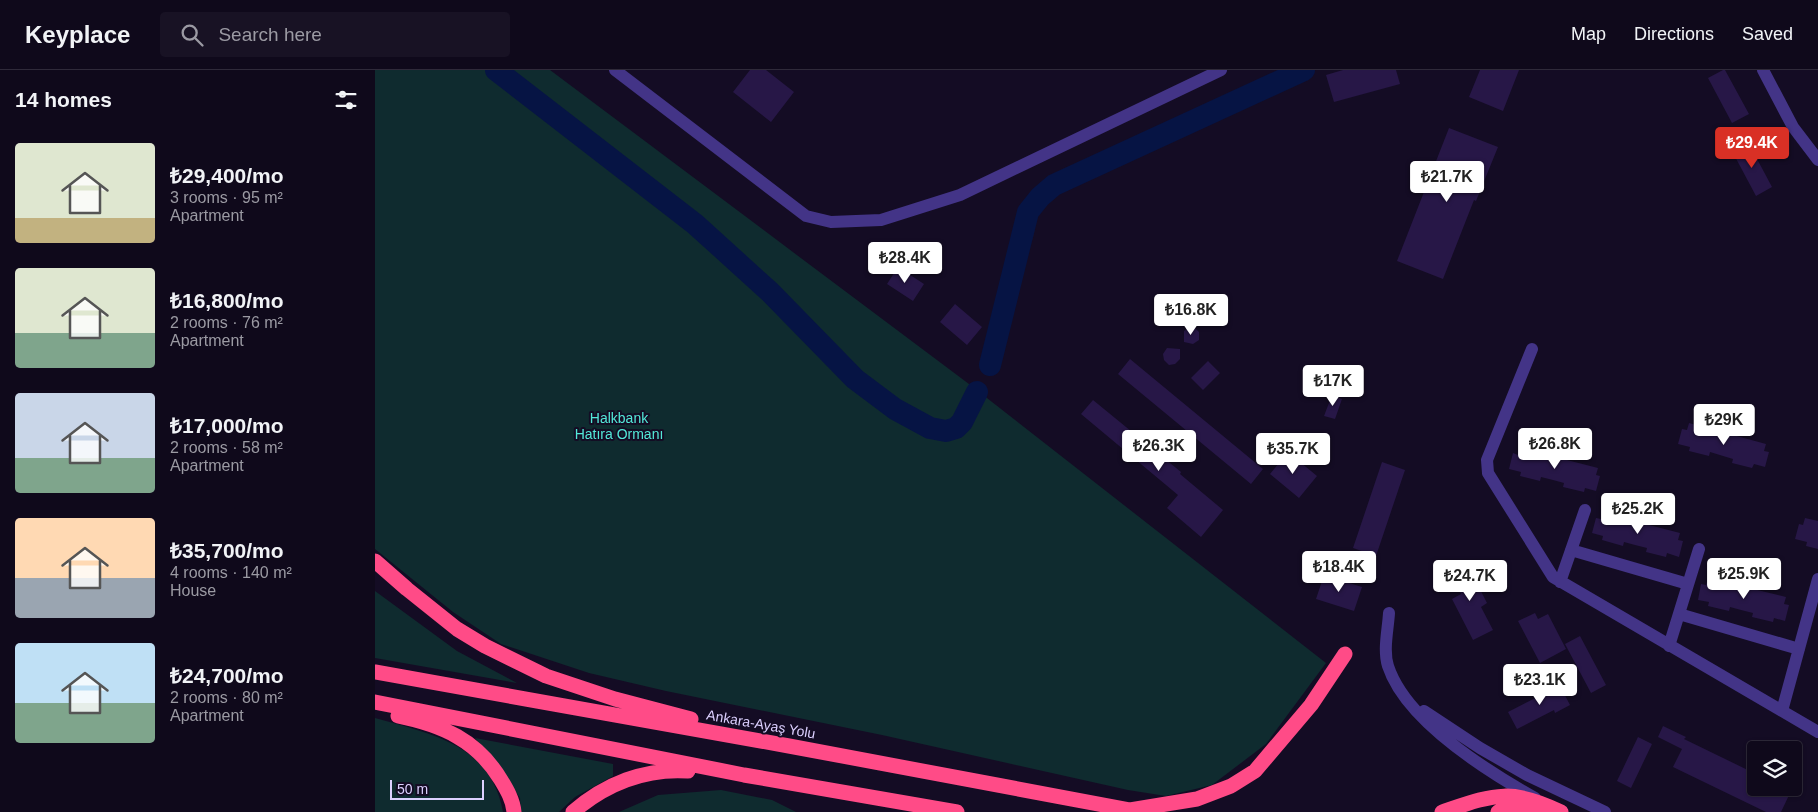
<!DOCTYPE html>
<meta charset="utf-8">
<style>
:root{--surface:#0f091b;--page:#181224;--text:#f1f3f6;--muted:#9b9aa3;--line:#2f2a3a;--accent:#d93025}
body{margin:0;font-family:Arial,sans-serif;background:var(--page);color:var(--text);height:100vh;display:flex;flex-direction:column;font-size:19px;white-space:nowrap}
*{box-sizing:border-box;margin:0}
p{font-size:16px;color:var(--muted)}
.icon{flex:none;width:28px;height:28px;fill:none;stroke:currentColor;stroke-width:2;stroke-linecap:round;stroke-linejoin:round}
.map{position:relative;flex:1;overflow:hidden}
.sheet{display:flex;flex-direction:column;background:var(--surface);width:375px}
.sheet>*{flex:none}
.fabs{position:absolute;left:1372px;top:671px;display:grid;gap:10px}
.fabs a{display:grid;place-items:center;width:55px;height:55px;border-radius:5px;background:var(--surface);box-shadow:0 1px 4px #0004,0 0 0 1px var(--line);font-size:25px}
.scale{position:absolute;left:15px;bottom:12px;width:94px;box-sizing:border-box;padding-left:5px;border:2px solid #dcd0ff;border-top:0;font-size:14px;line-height:18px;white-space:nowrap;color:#dcd0ff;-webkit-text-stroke:4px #140c24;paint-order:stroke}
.price{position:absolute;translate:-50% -42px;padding:0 11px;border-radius:5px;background:#fff;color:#222;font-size:16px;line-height:32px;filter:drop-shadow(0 1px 2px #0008)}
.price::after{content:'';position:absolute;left:50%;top:30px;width:15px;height:11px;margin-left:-8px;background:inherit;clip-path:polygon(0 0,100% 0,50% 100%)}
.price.on{background:var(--accent);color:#fff}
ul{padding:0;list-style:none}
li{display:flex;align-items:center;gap:15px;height:125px;padding:0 15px}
li span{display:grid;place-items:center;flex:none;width:140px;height:100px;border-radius:5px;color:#555}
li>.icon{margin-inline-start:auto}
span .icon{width:60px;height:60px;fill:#fffc;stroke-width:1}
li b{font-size:21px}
h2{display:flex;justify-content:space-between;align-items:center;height:60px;padding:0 15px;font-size:21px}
header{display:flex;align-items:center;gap:30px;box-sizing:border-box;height:70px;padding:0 25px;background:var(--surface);border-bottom:1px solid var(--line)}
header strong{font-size:24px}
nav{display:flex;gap:28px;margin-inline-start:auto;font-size:18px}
.search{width:350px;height:45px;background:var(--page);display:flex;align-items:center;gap:12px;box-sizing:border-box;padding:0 18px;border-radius:5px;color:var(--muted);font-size:19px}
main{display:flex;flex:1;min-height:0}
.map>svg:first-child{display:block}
.green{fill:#0f2b2f}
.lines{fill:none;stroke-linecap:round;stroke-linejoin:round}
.river{stroke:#061444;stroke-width:22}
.building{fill:#271747}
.minor{stroke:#433487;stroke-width:12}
.highway{stroke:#ff4b87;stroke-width:15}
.labels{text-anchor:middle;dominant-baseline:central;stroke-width:4;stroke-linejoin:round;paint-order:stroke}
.park-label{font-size:14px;fill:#53e8d8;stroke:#140c24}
.street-label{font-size:14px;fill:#dcd0ff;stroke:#140c24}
</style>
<header>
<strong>Keyplace</strong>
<div class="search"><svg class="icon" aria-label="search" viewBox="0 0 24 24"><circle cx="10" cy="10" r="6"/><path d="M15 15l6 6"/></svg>Search here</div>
<nav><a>Map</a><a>Directions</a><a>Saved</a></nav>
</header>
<main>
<section class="sheet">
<h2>14 homes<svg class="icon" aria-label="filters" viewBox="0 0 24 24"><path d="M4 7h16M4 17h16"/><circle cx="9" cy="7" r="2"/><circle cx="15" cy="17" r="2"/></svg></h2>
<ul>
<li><span style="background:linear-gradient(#dfe7d0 75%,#c2b280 0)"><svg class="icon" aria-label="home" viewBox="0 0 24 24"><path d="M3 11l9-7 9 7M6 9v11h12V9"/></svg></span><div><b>₺29,400/mo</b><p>3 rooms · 95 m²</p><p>Apartment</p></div></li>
<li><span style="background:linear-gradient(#dfe7d0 65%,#7fa58c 0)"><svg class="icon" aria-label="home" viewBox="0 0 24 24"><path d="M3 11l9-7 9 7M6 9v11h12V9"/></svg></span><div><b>₺16,800/mo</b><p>2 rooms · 76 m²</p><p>Apartment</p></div></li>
<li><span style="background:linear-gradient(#c9d6e8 65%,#7fa58c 0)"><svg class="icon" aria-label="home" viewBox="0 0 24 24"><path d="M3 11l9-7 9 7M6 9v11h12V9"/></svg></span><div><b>₺17,000/mo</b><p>2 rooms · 58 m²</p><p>Apartment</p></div></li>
<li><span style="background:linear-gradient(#ffd9b3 60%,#9aa5b1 0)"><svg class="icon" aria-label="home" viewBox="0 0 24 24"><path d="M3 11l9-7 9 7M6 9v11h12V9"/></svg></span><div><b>₺35,700/mo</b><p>4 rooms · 140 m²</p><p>House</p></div></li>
<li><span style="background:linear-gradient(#bfe0f5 60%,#7fa58c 0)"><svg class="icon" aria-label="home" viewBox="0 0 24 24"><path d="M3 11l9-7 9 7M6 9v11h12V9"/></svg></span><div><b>₺24,700/mo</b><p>2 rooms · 80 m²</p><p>Apartment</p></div></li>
</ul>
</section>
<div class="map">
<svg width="1443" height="742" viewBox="0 0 1443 742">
<rect width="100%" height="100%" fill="#140c24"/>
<!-- green -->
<path class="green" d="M0,0H175L594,314L951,593L891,674L837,715L791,726L753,720L507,665L291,621L214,603L126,574L78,542L0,479Z
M0,521L82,581L142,613L0,588Z
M0,648C56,664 116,674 128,742H0Z
M100,668L238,694V706L200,727L184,742H146L145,728L126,699Z
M346,720L397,730L421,742H244L283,725Z"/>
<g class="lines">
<!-- river -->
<path class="river" d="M121,0L320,154L395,222L480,309L520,339L555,358L571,361L581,358L587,352L602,322
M615,295L653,142L665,127L679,115L929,0"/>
</g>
<!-- building -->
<path class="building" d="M375,0H391L419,22L396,52L358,22Z
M968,0H1021L1025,14L959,32L951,5Z
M1105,0H1144L1128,41L1094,27Z
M1348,0H1350L1374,44L1357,53L1333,8Z
M1074,58L1123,77L1101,131L1099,130L1068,209L1022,191Z
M1373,72L1397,117L1381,126L1357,81Z
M523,197L549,214L538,231L512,214Z
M580,234L607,257L592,275L565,252Z
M819,257L824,262V270L818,274L809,272V261L813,258Z
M792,278L805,279V289L800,294L794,295L789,290L788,284Z
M755,289L888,399L876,414L743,304Z
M833,291L845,303L828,320L816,308Z
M957,325L967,329L960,349L949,346Z
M718,330L806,402L805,404L848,440L826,467L792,438L803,425L706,344Z
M1314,353L1391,374L1389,381L1394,382L1390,397L1379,394L1377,398L1357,393L1358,389L1335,382L1334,386L1314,381L1315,377L1303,374L1307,359L1312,360Z
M1145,378L1223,398L1221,405L1225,406L1221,421L1210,418L1209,422L1188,417L1189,413L1178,410L1166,407L1165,411L1145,406L1146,402L1134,399L1138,383L1143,385Z
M913,382L942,406L924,428L895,404Z
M1007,392L1030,400L1001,486L978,478Z
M1228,443L1305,463L1303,470L1308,471L1304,487L1292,483L1291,487L1271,482L1272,478L1260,475L1249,472L1248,476L1227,470L1228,466L1217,463L1221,448L1226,449Z
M1430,448L1443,451V479L1431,476L1432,472L1420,469L1424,454L1428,455Z
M1091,492L1112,533L1106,537L1118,560L1098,570L1077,529L1086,524L1074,500Z
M949,505L987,517L979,541L941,529Z
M1333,508L1411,527L1409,534L1414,535L1410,551L1399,548L1398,552L1377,547L1378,543L1366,540L1355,537L1354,541L1333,536L1334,532L1323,530L1326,514L1331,515Z
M1160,543L1163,549L1173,544L1191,579L1165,593L1143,551Z
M1205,566L1231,615L1216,623L1190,574Z
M1183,612L1195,635L1180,643L1179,640L1142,659L1133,642L1170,623L1168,620Z
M1288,656L1311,667L1309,669L1381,704V718H1409L1416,721L1406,742H1391L1298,697L1307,679L1283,667Z
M1263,667L1277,674L1256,718L1242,711Z"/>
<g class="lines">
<!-- minor -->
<path class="minor" d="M240,0L431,146L456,152L506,150L585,125L846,0
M1388,0L1418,57L1443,90
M1157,279L1112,390L1113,403L1178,507L1443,662
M1196,480L1313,514
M1185,512L1210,440
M1014,543C1013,560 1008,580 1013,596C1031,651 1112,701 1160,728
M1304,544L1424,579
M1294,576L1324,479
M1049,641L1105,678L1152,705L1230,742
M1407,641L1443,509"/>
<!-- highway -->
<path class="highway" d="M0,491L32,519L82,559L110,576L171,606L240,629L316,649
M0,602L414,676L766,742
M0,632L369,705L582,742
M23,646C67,655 102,670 126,710C132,720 138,730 139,742
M755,740L822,729L856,716L880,701L936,635L970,584
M198,742C230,714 270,698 313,701
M1067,742C1118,725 1135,717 1186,742
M1123,742C1135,734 1147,738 1160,742"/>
</g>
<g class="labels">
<!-- park labels -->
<g class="park-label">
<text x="244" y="348">Halkbank<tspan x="244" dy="16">Hatıra Ormanı</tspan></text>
</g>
<!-- street labels -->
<g class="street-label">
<text transform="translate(386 654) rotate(10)">Ankara-Ayaş Yolu</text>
</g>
</g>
</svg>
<div class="fabs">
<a><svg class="icon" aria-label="layers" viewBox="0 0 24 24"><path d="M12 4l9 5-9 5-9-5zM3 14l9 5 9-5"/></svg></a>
</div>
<div class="scale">50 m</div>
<b class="price on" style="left:1377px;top:99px">₺29.4K</b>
<b class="price" style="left:1072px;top:133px">₺21.7K</b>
<b class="price" style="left:530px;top:214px">₺28.4K</b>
<b class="price" style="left:816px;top:266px">₺16.8K</b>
<b class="price" style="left:958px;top:337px">₺17K</b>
<b class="price" style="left:1349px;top:376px">₺29K</b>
<b class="price" style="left:1180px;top:400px">₺26.8K</b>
<b class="price" style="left:784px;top:402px">₺26.3K</b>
<b class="price" style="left:918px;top:405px">₺35.7K</b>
<b class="price" style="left:1263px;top:465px">₺25.2K</b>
<b class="price" style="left:964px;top:523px">₺18.4K</b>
<b class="price" style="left:1369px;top:530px">₺25.9K</b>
<b class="price" style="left:1095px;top:532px">₺24.7K</b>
<b class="price" style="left:1165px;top:636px">₺23.1K</b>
</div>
</main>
